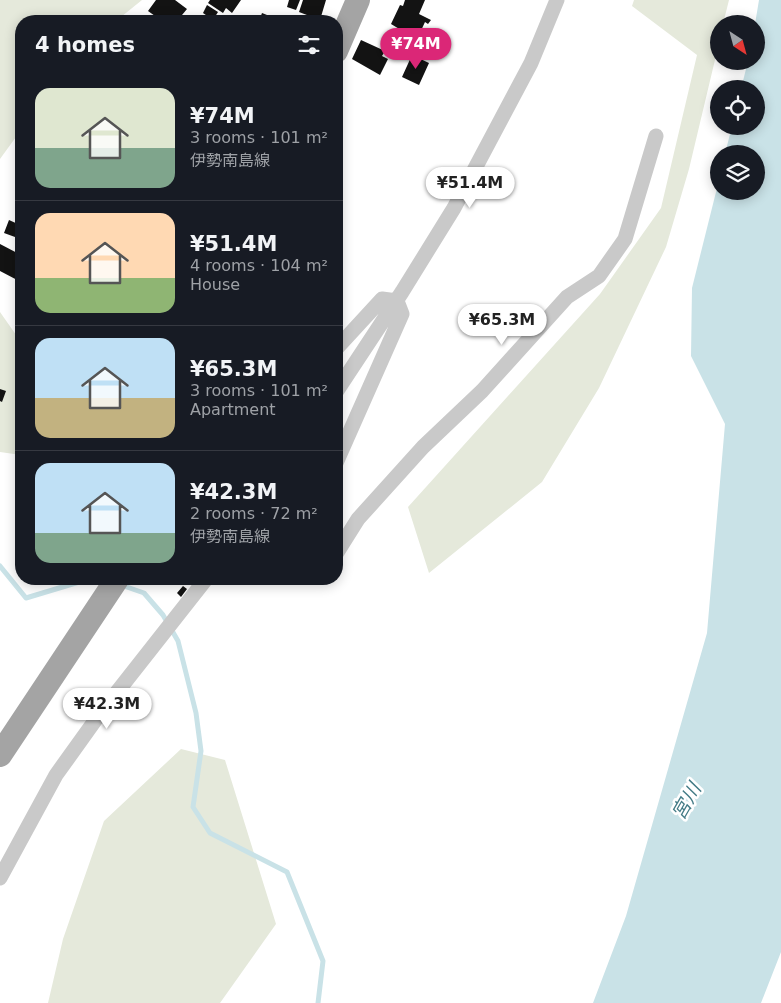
<!DOCTYPE html>
<meta charset="utf-8">
<style>
:root{--surface:#171b24;--page:#242831;--text:#f1f3f6;--muted:#9ea1a6;--line:#363941;--accent:#db2777}
body{margin:0;font-family:"DejaVu Sans","Noto Sans JP",sans-serif;background:var(--page);color:var(--text);height:100vh;display:flex;flex-direction:column;font-size:19px;white-space:nowrap}
*{box-sizing:border-box;margin:0}
p{font-size:16px;color:var(--muted)}
.icon{flex:none;width:28px;height:28px;fill:none;stroke:currentColor;stroke-width:2;stroke-linecap:round;stroke-linejoin:round}
.map{position:relative;flex:1;overflow:hidden}
.details{position:absolute;left:15px;top:15px;width:328px;height:570px;display:flex;flex-direction:column;background:var(--surface);border-radius:20px;box-shadow:0 2px 12px #0003}
.details>*{flex:none}
.needle{width:32px;rotate:144deg}
.buttons{position:absolute;left:710px;top:15px;display:grid;gap:10px}
.buttons a{display:grid;place-items:center;width:55px;height:55px;border-radius:50%;background:var(--surface);box-shadow:0 2px 12px #0003;font-size:25px}
.price{position:absolute;translate:-50% -42px;padding:0 11px;border-radius:18px;background:#fff;color:#222;font-size:16px;line-height:32px;filter:drop-shadow(0 1px 2px #0008)}
.price::after{content:'';position:absolute;left:50%;top:30px;width:15px;height:11px;margin-left:-8px;background:inherit;clip-path:polygon(0 0,100% 0,50% 100%)}
.price.current{background:var(--accent);color:#fff}
ul{padding:0;list-style:none}
li{display:flex;align-items:center;gap:15px;height:125px;padding:0 20px}
li+li{border-top:1px solid var(--line)}
li span{display:grid;place-items:center;flex:none;width:140px;height:100px;border-radius:15px;color:#555}
li>.icon{margin-inline-start:auto}
span .icon{width:60px;height:60px;fill:#fffc;stroke-width:1}
li b{font-size:21px}
h2{display:flex;justify-content:space-between;align-items:center;height:60px;padding:0 20px;font-size:21px}
.map>svg:first-child{display:block}
.green{fill:#e5e9db}
.water{fill:#c9e2e7}
.lines{fill:none;stroke-linecap:round;stroke-linejoin:round}
.stream{stroke:#c9e2e7;stroke-width:5}
.building{fill:#131313}
.street{stroke:#c9c9c9;stroke-width:15}
.primary{stroke:#a4a4a4;stroke-width:24}
.labels{text-anchor:middle;dominant-baseline:central;stroke-width:5;stroke-linejoin:round;paint-order:stroke}
.water-label{font-size:19px;font-style:italic;fill:#437b86;stroke:#fff}
</style>
<div class="map">
<svg width="781" height="1003" viewBox="0 0 781 1003">
<rect width="100%" height="100%" fill="#fff"/>
<!-- green -->
<path class="green" d="M0,0H142L116,21H21V130L0,159Z
M634,0H729L723,24H719V43L689,169L666,247L599,388L542,482L429,573L408,507L600,294L661,208L697,55L632,6Z
M0,312L21,342V455L0,452Z
M181,749L225,760L276,924L220,1003H48L63,939L104,821Z"/>
<!-- water -->
<path class="water" d="M759,0H781V952L761,1003H593L626,916L707,633L725,424L691,356L692,288L719,180V191H756V154H725L732,126H756V89H741L748,61H756L755,24Z"/>
<g class="lines">
<!-- stream -->
<path class="stream" d="M0,566L26,598L89,579
M124,586L144,593L163,615L178,641L196,713L201,751L193,807L210,833L287,872L323,961L318,1003"/>
</g>
<!-- building -->
<path class="building" d="M156,0H175L187,9L177,21H162L148,11Z
M210,0H241L232,13L226,8L223,13L208,3Z
M289,0H300L296,10L287,7Z
M303,0H326L320,20L299,12Z
M405,0H425L419,14L431,20L428,24L425,22L412,50L396,42L401,30L391,24L400,5L403,6Z
M207,5L218,12L213,20L203,13Z
M262,13L282,21H259Z
M361,40L385,51L382,56L388,59L380,75L352,59Z
M412,55L429,63L419,85L402,77Z
M9,220L20,225L15,237L4,233Z
M0,244L21,255V282L0,271Z
M0,389L6,391L2,402L0,401Z
M183,586L187,589L181,597L177,593Z"/>
<g class="lines">
<!-- street -->
<path class="street" d="M336,349L382,299L397,301L402,314L336,463
M336,392L402,292L454,208L531,63L557,0
M336,554L358,519L423,447L482,391L567,297L599,276L625,239L656,136
M0,878L56,775L99,715L206,579"/>
<!-- primary -->
<path class="primary" d="M336,51L358,0
M0,755L117,579"/>
</g>
<g class="labels">
<!-- water labels -->
<g class="water-label">
<text transform="translate(686 801) rotate(-60)">宮川</text>
</g>
</g>
</svg>
<div class="buttons">
<a><svg class="needle" viewBox="-14 -14 28 28"><path d="M0-13l5 13h-10z" fill="#e53935"/><path d="M0 13l5-13h-10z" fill="#9ea1a6"/></svg></a>
<a><svg class="icon" aria-label="locate" viewBox="0 0 24 24"><circle cx="12" cy="12" r="6"/><path d="M12 2v4M12 18v4M2 12h4M18 12h4"/></svg></a>
<a><svg class="icon" aria-label="layers" viewBox="0 0 24 24"><path d="M12 4l9 5-9 5-9-5zM3 14l9 5 9-5"/></svg></a>
</div>
<b class="price current" style="left:416px;top:70px">¥74M</b>
<b class="price" style="left:470px;top:209px">¥51.4M</b>
<b class="price" style="left:502px;top:346px">¥65.3M</b>
<b class="price" style="left:107px;top:730px">¥42.3M</b>
<section class="details">
<h2>4 homes<svg class="icon" aria-label="filters" viewBox="0 0 24 24"><path d="M4 7h16M4 17h16"/><circle cx="9" cy="7" r="2"/><circle cx="15" cy="17" r="2"/></svg></h2>
<ul>
<li><span style="background:linear-gradient(#dfe7d0 60%,#7fa58c 0)"><svg class="icon" aria-label="home" viewBox="0 0 24 24"><path d="M3 11l9-7 9 7M6 9v11h12V9"/></svg></span><div><b>¥74M</b><p>3 rooms · 101 m²</p><p>伊勢南島線</p></div></li>
<li><span style="background:linear-gradient(#ffd9b3 65%,#8fb573 0)"><svg class="icon" aria-label="home" viewBox="0 0 24 24"><path d="M3 11l9-7 9 7M6 9v11h12V9"/></svg></span><div><b>¥51.4M</b><p>4 rooms · 104 m²</p><p>House</p></div></li>
<li><span style="background:linear-gradient(#bfe0f5 60%,#c2b280 0)"><svg class="icon" aria-label="home" viewBox="0 0 24 24"><path d="M3 11l9-7 9 7M6 9v11h12V9"/></svg></span><div><b>¥65.3M</b><p>3 rooms · 101 m²</p><p>Apartment</p></div></li>
<li><span style="background:linear-gradient(#bfe0f5 70%,#7fa58c 0)"><svg class="icon" aria-label="home" viewBox="0 0 24 24"><path d="M3 11l9-7 9 7M6 9v11h12V9"/></svg></span><div><b>¥42.3M</b><p>2 rooms · 72 m²</p><p>伊勢南島線</p></div></li>
</ul>
</section>
</div>
